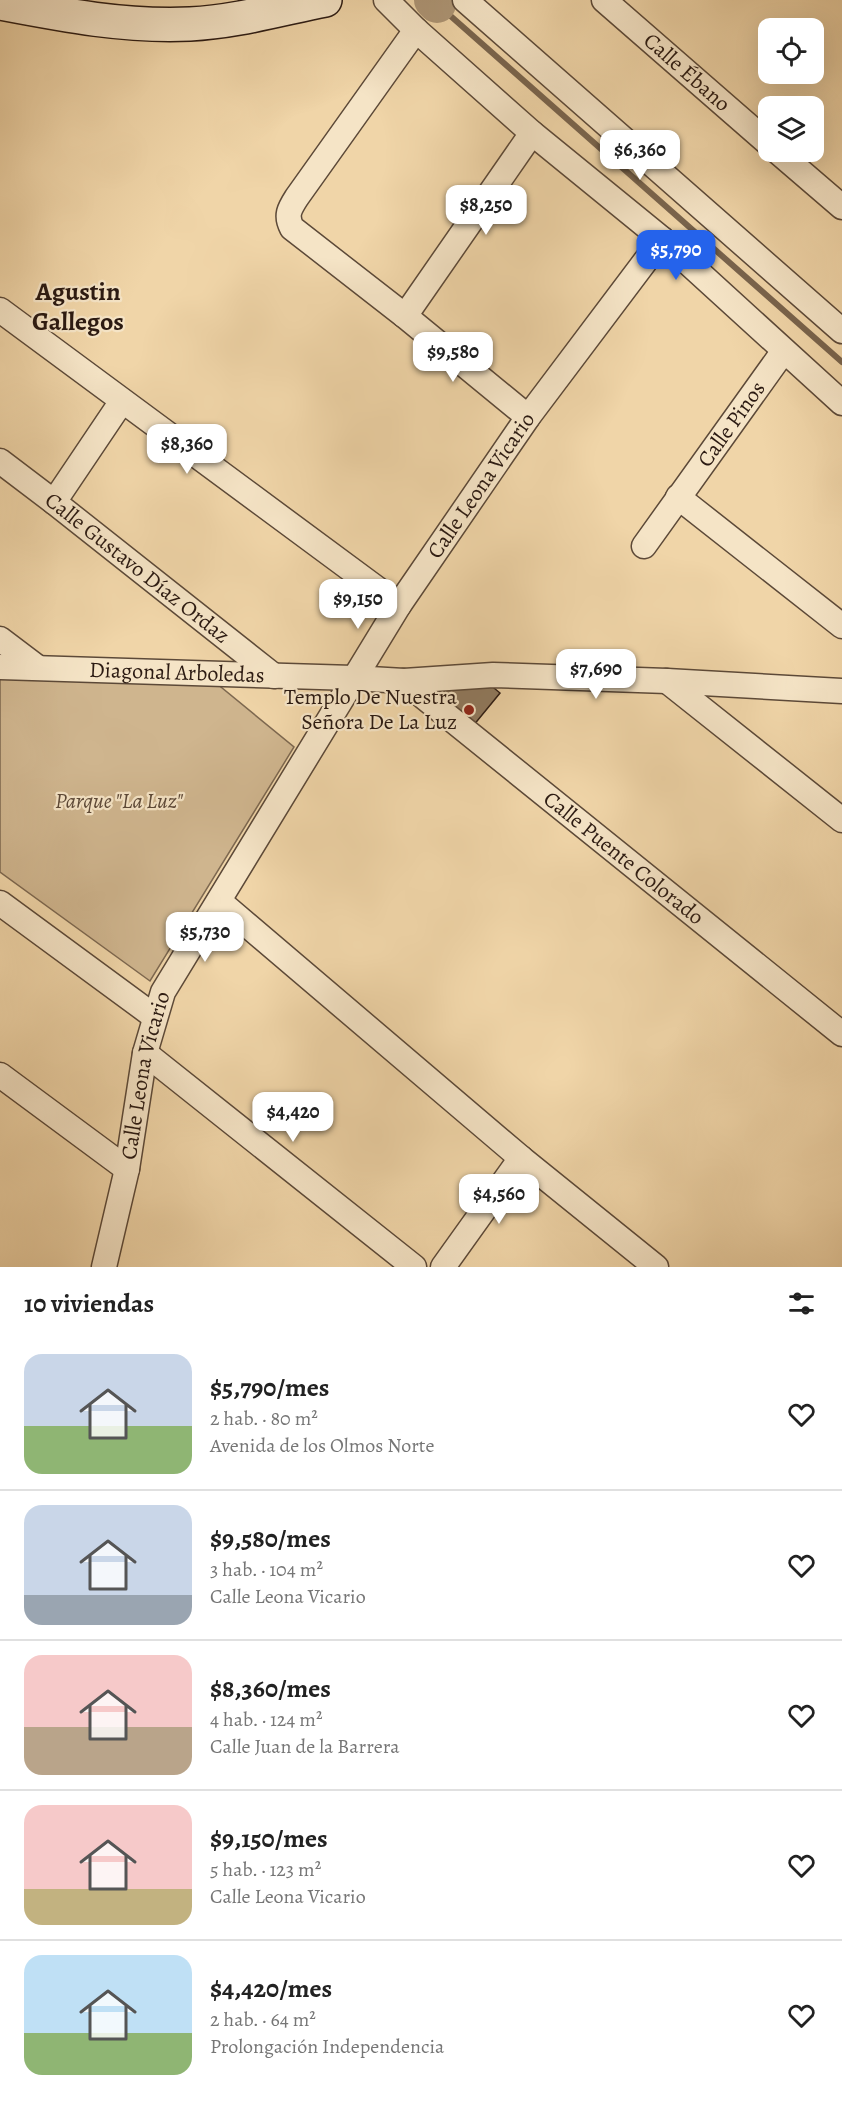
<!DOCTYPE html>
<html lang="es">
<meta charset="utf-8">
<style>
:root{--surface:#fff;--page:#f6f6f6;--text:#222;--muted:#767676;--line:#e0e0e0;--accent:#2563eb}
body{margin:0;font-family:Alegreya,serif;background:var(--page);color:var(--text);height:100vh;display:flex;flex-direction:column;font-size:22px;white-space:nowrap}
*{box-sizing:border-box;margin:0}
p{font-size:20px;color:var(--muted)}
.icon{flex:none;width:33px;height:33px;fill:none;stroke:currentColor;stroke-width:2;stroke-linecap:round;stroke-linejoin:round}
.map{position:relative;height:1267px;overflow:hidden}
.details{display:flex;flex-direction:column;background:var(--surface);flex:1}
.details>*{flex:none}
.controls{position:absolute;left:758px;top:18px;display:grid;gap:12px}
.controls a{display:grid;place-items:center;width:66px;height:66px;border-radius:12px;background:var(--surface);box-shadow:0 6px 24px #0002;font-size:30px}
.price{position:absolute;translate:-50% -51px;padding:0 14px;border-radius:12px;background:#fff;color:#222;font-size:20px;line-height:39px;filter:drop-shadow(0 2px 3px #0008)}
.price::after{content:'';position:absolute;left:50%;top:36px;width:18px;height:14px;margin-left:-9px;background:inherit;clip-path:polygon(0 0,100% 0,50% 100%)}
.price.on{background:var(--accent);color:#fff}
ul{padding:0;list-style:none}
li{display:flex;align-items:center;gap:18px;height:150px;padding:0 24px}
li+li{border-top:2px solid var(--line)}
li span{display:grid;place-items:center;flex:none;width:168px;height:120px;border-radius:18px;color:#555}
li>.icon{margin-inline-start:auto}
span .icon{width:72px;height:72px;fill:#fffc;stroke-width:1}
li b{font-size:26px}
h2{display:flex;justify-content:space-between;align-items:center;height:72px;padding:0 24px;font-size:26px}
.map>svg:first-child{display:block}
.green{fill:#cfb58e;stroke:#7d6850;stroke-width:1.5}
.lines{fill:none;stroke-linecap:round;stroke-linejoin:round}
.stream{stroke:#79644d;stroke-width:6}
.river{stroke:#ad9575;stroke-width:38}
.building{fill:#917b60;stroke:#2b1a12;stroke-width:1.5}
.minor-casing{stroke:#5c4938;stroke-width:27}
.secondary-casing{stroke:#2b1a12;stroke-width:36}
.minor{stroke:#f5e4c6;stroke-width:24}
.secondary{stroke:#f5e4c6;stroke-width:33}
.poi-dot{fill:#8f2418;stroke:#f5e4c6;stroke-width:2}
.labels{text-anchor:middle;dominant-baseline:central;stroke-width:4.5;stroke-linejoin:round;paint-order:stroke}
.street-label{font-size:22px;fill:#2b1a12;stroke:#f5e4c6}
.poi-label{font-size:22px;fill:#2b1a12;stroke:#f5e4c6;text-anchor:end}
.park-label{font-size:22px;font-style:italic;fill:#5c4837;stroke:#f5e4c6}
.quarter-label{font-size:26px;font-weight:bold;fill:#2b1a12;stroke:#f5e4c6}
</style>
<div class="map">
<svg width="842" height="1267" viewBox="0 0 842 1267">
<rect width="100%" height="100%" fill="#f0d5a8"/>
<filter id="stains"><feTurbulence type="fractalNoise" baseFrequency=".00333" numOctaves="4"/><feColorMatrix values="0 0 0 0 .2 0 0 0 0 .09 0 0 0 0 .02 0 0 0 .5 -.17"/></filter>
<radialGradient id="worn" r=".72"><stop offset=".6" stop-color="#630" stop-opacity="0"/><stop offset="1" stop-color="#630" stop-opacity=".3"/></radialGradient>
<!-- green -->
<path class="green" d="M0,679L216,683L294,747L150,981L0,872Z"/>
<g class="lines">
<!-- stream -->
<path class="stream" d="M437,4L842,362"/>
<!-- river -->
<path class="river" d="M433,0L437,4"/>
</g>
<!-- building -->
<path class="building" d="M482,678L500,693L473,726L428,692Z"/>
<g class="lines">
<!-- minor casing -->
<g class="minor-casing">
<g id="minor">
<path d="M386,0L416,30L532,133L662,239L842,403"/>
<path d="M465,0L842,331"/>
<path id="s1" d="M604,0L768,143"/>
<path d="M416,30L297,197C290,208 285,215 292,228L405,316L528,417"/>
<path d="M778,152L842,207"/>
<path d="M0,310L399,605"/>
<path d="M405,316L532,133"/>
<path id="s2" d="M0,461L54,502L274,676"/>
<path d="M678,497L842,626"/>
<path d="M54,502L122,401"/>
<path id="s3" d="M644,546L783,352"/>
<path d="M0,639L37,667"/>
<path id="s4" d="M0,667L353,678L404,681L493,675L667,681L842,691"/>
<path id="s5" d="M404,681L842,1034"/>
<path d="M667,681L842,820"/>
<path d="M219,901L521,1158L656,1267"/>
<path d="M0,903L155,1017"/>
<path d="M145,1053L414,1267"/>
<path d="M0,1075L127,1169"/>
<path id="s6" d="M104,1267L127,1169L145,1053L163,992L399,605L528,417L662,239"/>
<path d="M443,1267L521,1158"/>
</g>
</g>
<!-- secondary casing -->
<g class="secondary-casing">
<path id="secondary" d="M0,3C63,15 125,27 190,24C235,22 280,9 325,0"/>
</g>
<!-- minor -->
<use href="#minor" class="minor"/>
<!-- secondary -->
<use href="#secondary" class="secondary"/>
</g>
<!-- markers -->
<circle class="poi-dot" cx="469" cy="710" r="6"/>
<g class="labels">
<!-- street labels -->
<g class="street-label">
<text stroke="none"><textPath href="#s1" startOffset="110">Calle Ébano</textPath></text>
<text stroke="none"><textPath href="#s3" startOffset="150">Calle Pinos</textPath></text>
<text stroke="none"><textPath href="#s6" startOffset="880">Calle Leona Vicario</textPath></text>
<text stroke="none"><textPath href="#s2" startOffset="174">Calle Gustavo Díaz Ordaz</textPath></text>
<text stroke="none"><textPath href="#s4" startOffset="177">Diagonal Arboledas</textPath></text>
<text stroke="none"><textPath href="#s5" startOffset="282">Calle Puente Colorado</textPath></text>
<text stroke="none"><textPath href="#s6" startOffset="196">Calle Leona Vicario</textPath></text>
</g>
<!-- poi labels -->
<g class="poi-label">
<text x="457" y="697">Templo De Nuestra<tspan x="457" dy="25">Señora De La Luz</tspan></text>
</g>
<!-- park labels -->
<g class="park-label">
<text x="119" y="801">Parque "La Luz"</text>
</g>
<!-- quarter labels -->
<g class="quarter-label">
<text x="78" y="291">Agustin<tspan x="78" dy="30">Gallegos</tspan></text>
</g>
</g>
<rect width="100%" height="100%" filter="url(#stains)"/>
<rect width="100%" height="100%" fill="url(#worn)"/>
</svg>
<div class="controls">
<a><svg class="icon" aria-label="locate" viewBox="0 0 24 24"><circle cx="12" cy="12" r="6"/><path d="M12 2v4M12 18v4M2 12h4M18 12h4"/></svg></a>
<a><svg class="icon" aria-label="layers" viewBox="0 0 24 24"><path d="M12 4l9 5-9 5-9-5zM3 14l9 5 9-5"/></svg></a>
</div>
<b class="price" style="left:640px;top:181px">$6,360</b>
<b class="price" style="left:486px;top:236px">$8,250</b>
<b class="price on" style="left:676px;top:281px">$5,790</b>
<b class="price" style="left:453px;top:383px">$9,580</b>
<b class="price" style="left:187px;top:475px">$8,360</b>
<b class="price" style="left:358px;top:630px">$9,150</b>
<b class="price" style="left:596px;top:700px">$7,690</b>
<b class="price" style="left:205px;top:963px">$5,730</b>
<b class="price" style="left:293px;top:1143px">$4,420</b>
<b class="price" style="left:499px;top:1225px">$4,560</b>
</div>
<section class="details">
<h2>10 viviendas<svg class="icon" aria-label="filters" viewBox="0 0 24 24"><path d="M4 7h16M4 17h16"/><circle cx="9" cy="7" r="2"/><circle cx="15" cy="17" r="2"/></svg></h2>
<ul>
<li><span style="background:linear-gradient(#c9d6e8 60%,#8fb573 0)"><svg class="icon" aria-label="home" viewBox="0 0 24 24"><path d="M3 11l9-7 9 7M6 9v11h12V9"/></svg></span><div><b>$5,790/mes</b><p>2 hab. · 80 m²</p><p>Avenida de los Olmos Norte</p></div><svg class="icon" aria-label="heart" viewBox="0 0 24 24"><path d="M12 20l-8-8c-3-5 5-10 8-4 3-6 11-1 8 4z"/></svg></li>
<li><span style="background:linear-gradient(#c9d6e8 75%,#9aa5b1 0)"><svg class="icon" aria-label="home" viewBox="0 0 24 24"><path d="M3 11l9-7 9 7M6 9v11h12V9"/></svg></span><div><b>$9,580/mes</b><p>3 hab. · 104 m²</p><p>Calle Leona Vicario</p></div><svg class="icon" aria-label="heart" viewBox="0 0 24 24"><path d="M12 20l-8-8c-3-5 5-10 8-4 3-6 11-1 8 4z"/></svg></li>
<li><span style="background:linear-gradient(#f6c9c9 60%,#b9a48a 0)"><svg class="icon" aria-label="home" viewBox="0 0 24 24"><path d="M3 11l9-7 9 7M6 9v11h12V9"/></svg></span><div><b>$8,360/mes</b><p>4 hab. · 124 m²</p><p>Calle Juan de la Barrera</p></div><svg class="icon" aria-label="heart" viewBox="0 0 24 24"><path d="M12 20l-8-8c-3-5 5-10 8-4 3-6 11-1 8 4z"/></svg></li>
<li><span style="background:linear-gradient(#f6c9c9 70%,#c2b280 0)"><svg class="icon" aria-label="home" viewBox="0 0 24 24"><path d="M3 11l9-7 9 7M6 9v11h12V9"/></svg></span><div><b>$9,150/mes</b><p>5 hab. · 123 m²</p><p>Calle Leona Vicario</p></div><svg class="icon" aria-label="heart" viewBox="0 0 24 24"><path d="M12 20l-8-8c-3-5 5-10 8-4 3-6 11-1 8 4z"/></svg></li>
<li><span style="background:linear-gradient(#bfe0f5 65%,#8fb573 0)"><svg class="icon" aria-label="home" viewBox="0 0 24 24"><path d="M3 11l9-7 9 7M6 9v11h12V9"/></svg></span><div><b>$4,420/mes</b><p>2 hab. · 64 m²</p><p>Prolongación Independencia</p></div><svg class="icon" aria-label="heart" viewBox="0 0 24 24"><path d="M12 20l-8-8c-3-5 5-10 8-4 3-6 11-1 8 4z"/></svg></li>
</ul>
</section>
